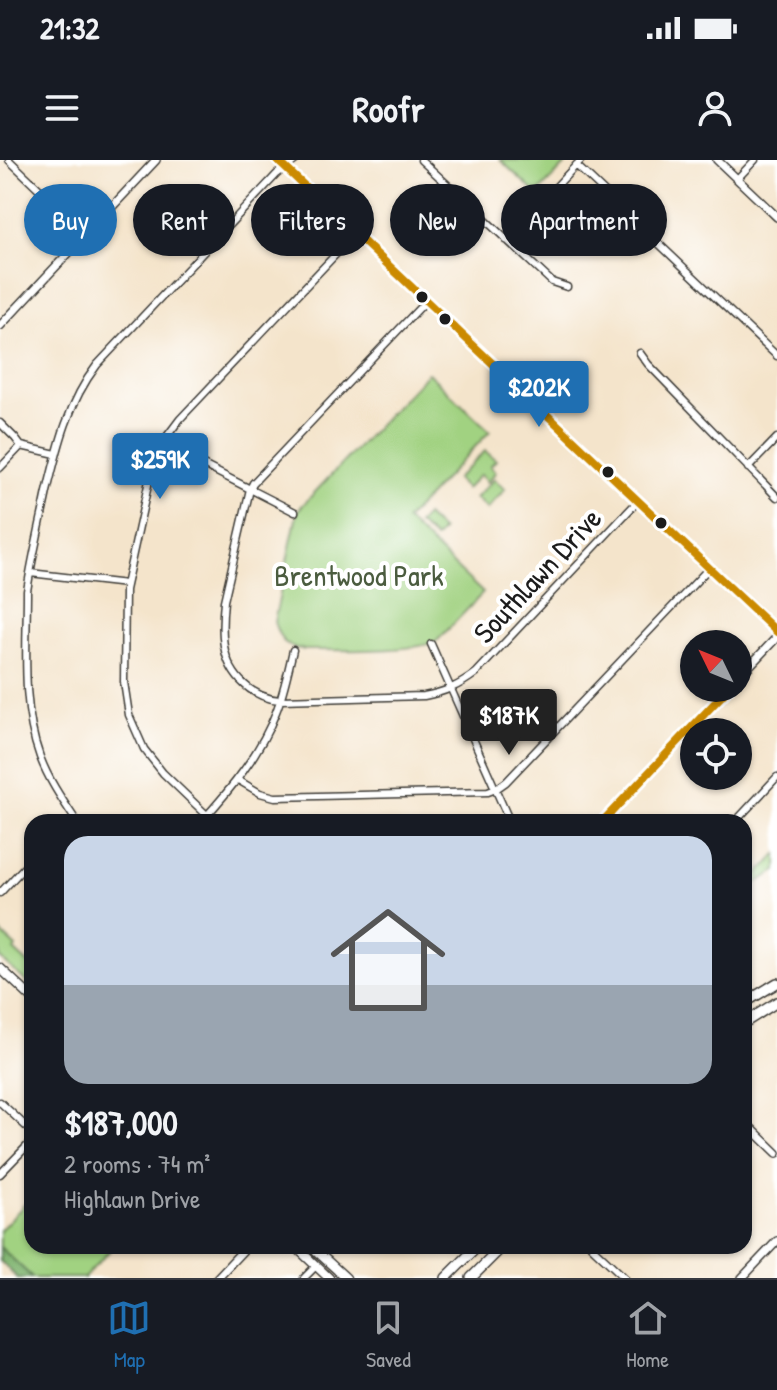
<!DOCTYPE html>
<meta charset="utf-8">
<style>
:root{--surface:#171b24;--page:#242831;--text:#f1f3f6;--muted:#9ea1a6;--line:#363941;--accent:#1f6fb2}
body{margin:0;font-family:"Patrick Hand",sans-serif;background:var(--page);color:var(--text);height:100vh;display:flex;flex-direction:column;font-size:30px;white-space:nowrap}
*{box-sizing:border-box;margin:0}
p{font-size:26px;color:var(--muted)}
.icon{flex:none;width:44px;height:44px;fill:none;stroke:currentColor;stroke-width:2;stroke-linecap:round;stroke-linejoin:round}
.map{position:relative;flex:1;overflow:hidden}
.drawer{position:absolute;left:24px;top:654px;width:728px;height:440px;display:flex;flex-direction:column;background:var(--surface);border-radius:24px;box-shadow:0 2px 6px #0004}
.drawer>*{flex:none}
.top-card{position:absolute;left:24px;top:24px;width:730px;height:72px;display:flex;gap:16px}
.needle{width:52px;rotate:313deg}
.buttons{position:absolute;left:680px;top:470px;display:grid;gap:16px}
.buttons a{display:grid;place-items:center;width:72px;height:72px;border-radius:50%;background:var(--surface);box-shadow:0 2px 6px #0004;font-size:40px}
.price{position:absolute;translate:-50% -68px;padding:0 18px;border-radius:8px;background:var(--accent);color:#fff;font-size:26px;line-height:52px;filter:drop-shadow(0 2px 4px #0008)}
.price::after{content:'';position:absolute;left:50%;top:48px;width:24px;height:18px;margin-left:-12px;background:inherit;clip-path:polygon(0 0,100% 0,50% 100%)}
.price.on{background:#222;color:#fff}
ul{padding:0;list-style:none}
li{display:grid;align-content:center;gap:16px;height:424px;padding:0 40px}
li span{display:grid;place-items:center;height:248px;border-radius:24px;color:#555}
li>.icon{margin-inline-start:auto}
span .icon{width:144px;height:144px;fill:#fffc;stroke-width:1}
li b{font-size:34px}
.chip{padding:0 28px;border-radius:36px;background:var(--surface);box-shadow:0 2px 6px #0004;font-size:28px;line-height:72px}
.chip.on{background:var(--accent);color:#fff}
.status{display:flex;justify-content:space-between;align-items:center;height:56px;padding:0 40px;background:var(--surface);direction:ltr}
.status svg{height:22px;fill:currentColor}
header{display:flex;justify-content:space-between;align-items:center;height:104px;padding:0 40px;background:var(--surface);font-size:36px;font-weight:700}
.menu{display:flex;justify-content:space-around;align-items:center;height:112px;border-top:2px solid var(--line);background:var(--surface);font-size:22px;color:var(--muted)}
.menu a{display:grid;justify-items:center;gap:4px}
.menu .on{color:var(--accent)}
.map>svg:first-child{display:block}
.green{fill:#a1d281;stroke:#5e774e;stroke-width:2}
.forest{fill:#80b46f;stroke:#4e6846;stroke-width:2}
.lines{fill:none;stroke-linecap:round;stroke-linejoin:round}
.minor-casing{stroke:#3c3a36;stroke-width:9}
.tertiary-casing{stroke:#3c3a36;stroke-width:10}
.secondary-casing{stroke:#3c3a36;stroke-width:11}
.primary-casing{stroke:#3c3a36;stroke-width:12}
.minor{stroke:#fff;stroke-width:6}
.tertiary{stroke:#fff;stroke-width:7}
.secondary{stroke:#fff;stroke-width:8}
.primary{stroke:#fff;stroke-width:9}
.bus-1-casing{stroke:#fff;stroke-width:14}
.bus-1{stroke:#cb8a06;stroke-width:8}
.bus-dot{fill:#1c1c1c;stroke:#fff;stroke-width:3}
.labels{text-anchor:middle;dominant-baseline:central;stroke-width:8;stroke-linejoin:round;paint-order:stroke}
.park-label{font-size:30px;fill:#4b5c3f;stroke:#fff}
.street-label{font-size:30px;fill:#1c1c1c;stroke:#fff}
</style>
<div class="status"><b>21:32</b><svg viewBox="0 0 49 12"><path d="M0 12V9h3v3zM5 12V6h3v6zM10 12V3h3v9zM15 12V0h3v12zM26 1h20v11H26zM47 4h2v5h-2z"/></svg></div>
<header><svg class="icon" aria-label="menu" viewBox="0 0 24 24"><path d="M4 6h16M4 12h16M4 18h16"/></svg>Roofr<svg class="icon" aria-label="person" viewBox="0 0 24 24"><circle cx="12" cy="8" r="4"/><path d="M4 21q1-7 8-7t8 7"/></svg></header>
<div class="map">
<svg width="777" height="1118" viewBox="0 0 777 1118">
<rect width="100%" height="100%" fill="#fff"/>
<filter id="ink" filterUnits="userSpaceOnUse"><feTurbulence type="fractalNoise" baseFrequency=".0125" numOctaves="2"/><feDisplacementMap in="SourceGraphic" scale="16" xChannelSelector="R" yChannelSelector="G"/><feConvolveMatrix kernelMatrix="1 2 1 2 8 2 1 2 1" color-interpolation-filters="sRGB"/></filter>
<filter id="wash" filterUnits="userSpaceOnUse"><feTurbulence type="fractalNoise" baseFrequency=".006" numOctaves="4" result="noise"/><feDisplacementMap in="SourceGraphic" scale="32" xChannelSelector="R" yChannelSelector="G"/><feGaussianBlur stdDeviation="1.8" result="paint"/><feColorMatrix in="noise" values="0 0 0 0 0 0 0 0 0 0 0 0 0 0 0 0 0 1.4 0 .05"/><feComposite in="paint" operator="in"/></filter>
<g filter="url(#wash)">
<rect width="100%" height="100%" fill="#f4e4cb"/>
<!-- green -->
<path class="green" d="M500,0H570L537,34Z
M428,213L490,271L406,360L483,433L438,480C418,493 331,490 303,490L302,489C284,488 279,477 274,462L298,350Z
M485,291L496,300L490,306L496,312L487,322L480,315L466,329L456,319Z
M494,319L505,329L487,349L475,338Z
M426,356L442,371L435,379L418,364Z
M777,694V711L753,725V738L744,745V729Z
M0,772L16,787L14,790L32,807V827L0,798Z
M32,1037V1086H114L84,1118H24L0,1096V1070Z"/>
<!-- forest -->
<path class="forest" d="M0,1087L33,1118H17L0,1101Z"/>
</g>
<g filter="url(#ink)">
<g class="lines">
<!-- minor casing -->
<g class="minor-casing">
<path id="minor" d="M9,0L86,74
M421,0L552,122L567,127
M576,5L777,196
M737,19L755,0
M506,80L581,0
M426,141L253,323L250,329L224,441C221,471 220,503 245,525C255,534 266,539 280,540L424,536C445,532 459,526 476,513L638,341
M640,193L648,204L777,337
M0,263L15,278L21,286L56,294
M162,284L295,352
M0,308L21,286
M748,308L777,278
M30,413L126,424
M431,484L510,662
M238,620L260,633L275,637L488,632L496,629L506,622L709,408
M77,662C63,641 49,621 40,597C21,545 27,485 27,431L29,419C34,390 41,361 47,332C58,286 68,243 97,205L277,14L296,0
M201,662C231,629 260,594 276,552C284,532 288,511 293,490
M214,662L163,613L144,589L129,555L124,522L125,430L152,307L165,279L180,259L355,74
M735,662L777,617
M0,733L32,699
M0,942L32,972
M0,1014L32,981
M591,1086L625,1118
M304,1118L316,1106"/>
</g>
<!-- tertiary casing -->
<g class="tertiary-casing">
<path id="tertiary" d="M277,0L777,472
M717,0L777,57
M0,166L156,0
M738,518L777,477
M602,662L729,528
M744,961L777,993
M217,1118L247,1086
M742,1118L777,1081"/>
</g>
<!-- secondary casing -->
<g class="secondary-casing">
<path id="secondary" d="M0,808L32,838
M295,1086L329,1118
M311,1086L346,1118"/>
</g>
<!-- primary casing -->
<g class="primary-casing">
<path id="primary" d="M744,843L777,823
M744,863L777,842
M446,1118L478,1086
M471,1118L503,1086"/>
</g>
<!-- minor -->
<use href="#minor" class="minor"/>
<!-- tertiary -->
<use href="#tertiary" class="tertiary"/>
<!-- secondary -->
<use href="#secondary" class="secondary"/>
<!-- primary -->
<use href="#primary" class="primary"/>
<!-- bus-1 casing -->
<g class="bus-1-casing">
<path id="bus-1" d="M277,0L777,472
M602,662L729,528"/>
</g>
<!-- bus-1 -->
<use href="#bus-1" class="bus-1"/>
</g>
</g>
<!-- markers -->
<g class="bus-dot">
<circle cx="422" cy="137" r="7"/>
<circle cx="445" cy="159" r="7"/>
<circle cx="608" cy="312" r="7"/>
<circle cx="661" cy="363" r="7"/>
</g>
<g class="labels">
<!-- park labels -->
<g class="park-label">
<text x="359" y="415">Brentwood Park</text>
</g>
<!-- street labels -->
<g class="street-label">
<text transform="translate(537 415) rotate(-47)">Southlawn Drive</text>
</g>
</g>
</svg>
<div class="buttons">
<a><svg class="needle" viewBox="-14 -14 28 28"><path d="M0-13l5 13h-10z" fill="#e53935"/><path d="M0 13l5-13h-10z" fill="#9ea1a6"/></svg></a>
<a><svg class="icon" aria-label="locate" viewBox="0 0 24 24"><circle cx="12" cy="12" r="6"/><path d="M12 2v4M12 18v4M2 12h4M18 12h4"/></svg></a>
</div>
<b class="price" style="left:539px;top:269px">$202K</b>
<b class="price" style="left:160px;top:341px">$259K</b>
<b class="price on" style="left:509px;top:597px">$187K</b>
<div class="top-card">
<a class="chip on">Buy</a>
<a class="chip">Rent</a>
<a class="chip">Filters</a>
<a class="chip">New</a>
<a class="chip">Apartment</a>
</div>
<section class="drawer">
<ul>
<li><span style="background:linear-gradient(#c9d6e8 60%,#9aa5b1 0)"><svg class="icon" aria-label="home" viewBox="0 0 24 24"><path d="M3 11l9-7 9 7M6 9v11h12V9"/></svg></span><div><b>$187,000</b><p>2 rooms · 74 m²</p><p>Highlawn Drive</p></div></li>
</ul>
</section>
</div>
<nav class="menu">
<a class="on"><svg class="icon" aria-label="map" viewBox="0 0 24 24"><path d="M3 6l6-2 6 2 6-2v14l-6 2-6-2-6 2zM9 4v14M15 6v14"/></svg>Map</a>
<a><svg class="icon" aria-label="saved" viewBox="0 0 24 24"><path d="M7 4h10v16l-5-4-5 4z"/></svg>Saved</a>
<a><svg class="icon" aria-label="home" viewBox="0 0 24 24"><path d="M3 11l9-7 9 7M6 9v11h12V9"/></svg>Home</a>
</nav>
